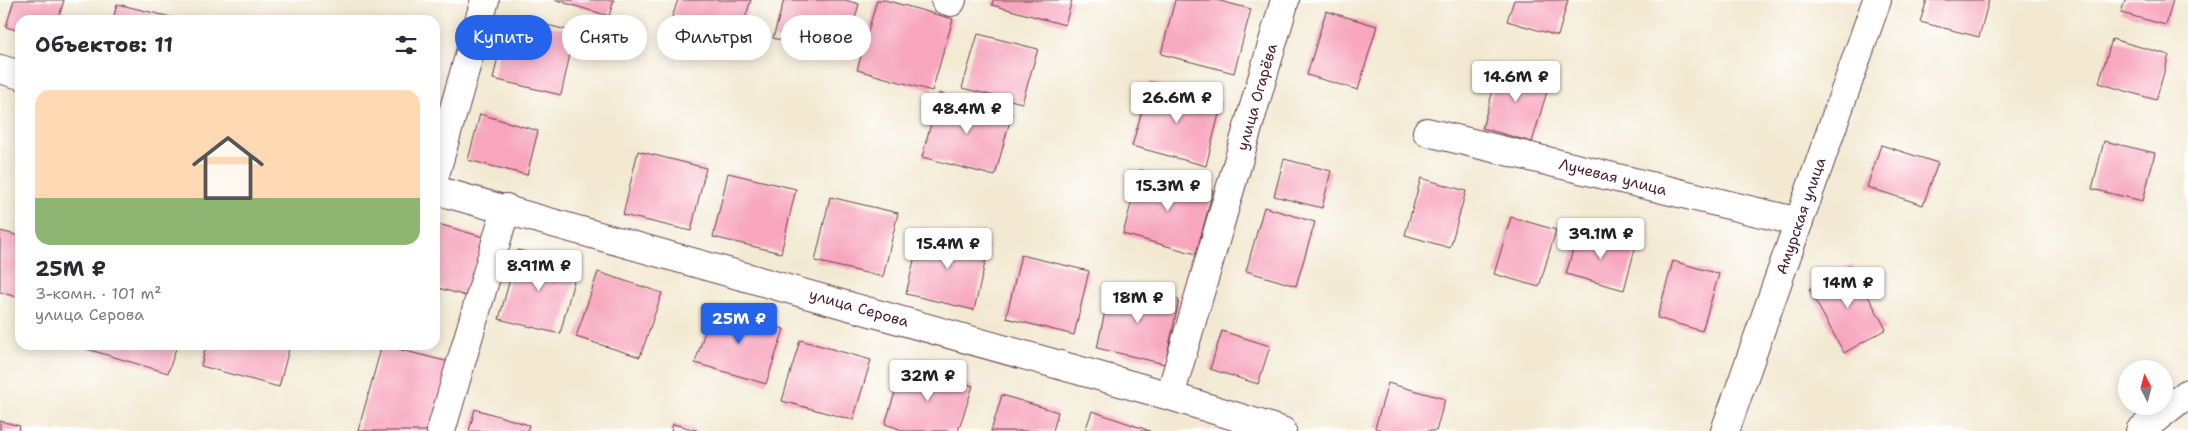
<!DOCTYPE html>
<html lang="ru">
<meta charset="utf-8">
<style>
:root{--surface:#fff;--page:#f7f7f7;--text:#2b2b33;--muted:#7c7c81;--line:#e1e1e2;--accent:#2563eb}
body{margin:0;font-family:"Shantell Sans",sans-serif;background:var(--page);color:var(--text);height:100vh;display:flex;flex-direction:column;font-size:19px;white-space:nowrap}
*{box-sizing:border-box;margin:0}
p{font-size:16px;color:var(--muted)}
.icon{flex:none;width:28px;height:28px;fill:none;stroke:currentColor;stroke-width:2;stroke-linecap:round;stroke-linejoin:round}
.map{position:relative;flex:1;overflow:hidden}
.side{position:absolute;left:15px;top:15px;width:425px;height:335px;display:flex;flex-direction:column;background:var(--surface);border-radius:15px;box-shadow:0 2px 12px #0003}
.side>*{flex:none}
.guide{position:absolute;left:455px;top:15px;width:475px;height:45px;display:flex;gap:10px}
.needle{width:32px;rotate:354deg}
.fabs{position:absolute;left:2118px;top:360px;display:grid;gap:10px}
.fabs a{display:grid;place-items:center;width:55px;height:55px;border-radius:50%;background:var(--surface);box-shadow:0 2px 12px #0003;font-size:25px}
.price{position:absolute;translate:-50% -42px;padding:0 11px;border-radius:5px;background:#fff;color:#222;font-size:16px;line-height:32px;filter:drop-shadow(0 1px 2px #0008)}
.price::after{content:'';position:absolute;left:50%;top:30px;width:15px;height:11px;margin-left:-8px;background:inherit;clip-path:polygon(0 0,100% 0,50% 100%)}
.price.selected{background:var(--accent);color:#fff}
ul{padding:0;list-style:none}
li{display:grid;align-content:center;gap:10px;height:265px;padding:0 20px}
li+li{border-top:1px solid var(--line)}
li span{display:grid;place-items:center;height:155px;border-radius:15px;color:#555}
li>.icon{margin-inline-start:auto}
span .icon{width:90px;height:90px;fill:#fffc;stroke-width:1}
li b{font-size:21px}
h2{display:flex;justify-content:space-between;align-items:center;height:60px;padding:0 20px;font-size:21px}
.chip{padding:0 18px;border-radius:22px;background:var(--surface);box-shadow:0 2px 12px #0003;font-size:18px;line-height:45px}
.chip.selected{background:var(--accent);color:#fff}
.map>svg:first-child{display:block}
.building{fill:#f7a6be}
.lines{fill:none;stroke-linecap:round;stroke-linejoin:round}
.street-casing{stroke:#633d44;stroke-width:30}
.street{stroke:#fff;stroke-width:28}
.labels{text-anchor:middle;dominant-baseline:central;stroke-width:4;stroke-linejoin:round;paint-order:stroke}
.street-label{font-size:15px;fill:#4a1f2b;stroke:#fff}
</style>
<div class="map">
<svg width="2188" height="431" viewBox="0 0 2188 431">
<rect width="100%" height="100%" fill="#fff"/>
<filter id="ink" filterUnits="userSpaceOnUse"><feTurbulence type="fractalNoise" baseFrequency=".02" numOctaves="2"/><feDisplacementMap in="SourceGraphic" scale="10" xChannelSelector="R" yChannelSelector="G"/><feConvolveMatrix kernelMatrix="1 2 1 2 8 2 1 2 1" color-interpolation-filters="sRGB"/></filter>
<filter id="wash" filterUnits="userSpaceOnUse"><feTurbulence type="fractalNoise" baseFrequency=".0096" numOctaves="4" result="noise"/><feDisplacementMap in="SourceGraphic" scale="20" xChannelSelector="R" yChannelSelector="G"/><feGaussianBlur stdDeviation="1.12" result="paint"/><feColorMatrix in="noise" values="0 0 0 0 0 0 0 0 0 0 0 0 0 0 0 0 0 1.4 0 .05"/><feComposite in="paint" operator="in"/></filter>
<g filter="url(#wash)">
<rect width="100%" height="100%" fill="#f3e9d2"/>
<g id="blocks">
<!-- building -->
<path class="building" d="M14,0H64L58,20H20V31L6,27Z
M555,0H614L609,16Z
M678,0H751L737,42L671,20Z
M784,0H845L859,4L844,58L773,38Z
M877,0H885L953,19L932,91L857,70Z
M993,0H1072L1065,25L992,5Z
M1175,0H1216L1251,9L1234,73L1161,54Z
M1514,0H1568L1558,36L1507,21Z
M1927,0H1989L1979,37L1920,22Z
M2125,0H2173L2166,25L2121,13Z
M117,4L179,19V20H113Z
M1326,11L1377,26L1358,90L1307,75Z
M507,15L575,32L561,95L493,79Z
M978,34L1038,49L1022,103L962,88Z
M2112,39L2169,55L2156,100L2099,83Z
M1501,64L1551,78L1532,142L1482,128Z
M1150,82L1222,102L1206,166L1132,146Z
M939,93L1012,113L995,176L922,157Z
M480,114L538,131L527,175L468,160Z
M2104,141L2155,153L2143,201L2092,189Z
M1881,145L1938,163L1923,205L1867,187Z
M638,151L706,168L691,231L623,215Z
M1284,159L1331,171L1322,208L1274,196Z
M1140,170L1213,190L1196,254L1123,234Z
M728,173L796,189L781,253L713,237Z
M1421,178L1466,191L1450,248L1405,235Z
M830,197L898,213L883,277L815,261Z
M1264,207L1315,222L1296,286L1246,271Z
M1511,217L1556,230L1539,287L1494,274Z
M435,223L483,237L466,296L435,287Z
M1579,229L1636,245L1624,290L1566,274Z
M0,231L20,236V298L0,292Z
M921,231L989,246L974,310L906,294Z
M518,250L578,265L560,334L499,319Z
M1021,255L1089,271L1074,335L1006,318Z
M1673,261L1719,274L1702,331L1657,318Z
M1851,265L1886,329L1844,353L1809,289Z
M598,272L662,293L640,357L576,337Z
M1111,284L1179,300L1165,364L1097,348Z
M713,306L784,329L766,384L695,363Z
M1222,331L1270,346L1258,384L1210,369Z
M800,340L871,360L853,420L782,401Z
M89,345H177L168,373L87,349Z
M206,345H290L279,387L201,366Z
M382,345L449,362L429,431H358Z
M904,364L973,386L958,431H905L885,424Z
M1388,383L1445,399L1436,431H1386L1375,428Z
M1002,395L1058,412L1053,431H991Z
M475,409L529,425L527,431H469Z
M1092,411L1150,431H1085Z
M0,421L20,426L18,431H0Z
M673,424L697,430V431H671Z"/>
</g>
</g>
<g filter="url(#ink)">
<use href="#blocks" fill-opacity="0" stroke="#633d44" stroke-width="1"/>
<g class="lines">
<!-- street casing -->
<g class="street-casing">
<path id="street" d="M945,0L951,2L952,0
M0,69L20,75
M1427,132L1799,222
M435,175L485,0
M435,190L1170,396L1282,431
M1170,396L1285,0
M441,431L506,208
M1725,431L1877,0
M2140,431L2188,393"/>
</g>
<!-- street -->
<use href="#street" class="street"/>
</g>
</g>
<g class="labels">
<!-- street labels -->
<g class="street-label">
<text transform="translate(1257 97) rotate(-74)">улица Огарёва</text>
<text transform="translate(1613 177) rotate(14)">Лучевая улица</text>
<text transform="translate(1801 216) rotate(-71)">Амурская улица</text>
<text transform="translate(859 308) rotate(16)">улица Серова</text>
</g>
</g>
</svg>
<div class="fabs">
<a><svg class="needle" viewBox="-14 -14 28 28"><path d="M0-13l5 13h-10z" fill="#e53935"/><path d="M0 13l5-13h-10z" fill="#7c7c81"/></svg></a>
</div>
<b class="price" style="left:1516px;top:103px">14.6M ₽</b>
<b class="price" style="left:1177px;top:124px">26.6M ₽</b>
<b class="price" style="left:967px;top:135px">48.4M ₽</b>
<b class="price" style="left:1168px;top:212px">15.3M ₽</b>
<b class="price" style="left:1601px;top:260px">39.1M ₽</b>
<b class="price" style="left:948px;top:270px">15.4M ₽</b>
<b class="price" style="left:539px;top:292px">8.91M ₽</b>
<b class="price" style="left:1848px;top:309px">14M ₽</b>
<b class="price" style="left:1138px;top:324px">18M ₽</b>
<b class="price selected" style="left:739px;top:345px">25M ₽</b>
<b class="price" style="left:928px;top:402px">32M ₽</b>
<div class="guide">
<a class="chip selected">Купить</a>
<a class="chip">Снять</a>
<a class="chip">Фильтры</a>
<a class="chip">Новое</a>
</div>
<section class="side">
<h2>Объектов: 11<svg class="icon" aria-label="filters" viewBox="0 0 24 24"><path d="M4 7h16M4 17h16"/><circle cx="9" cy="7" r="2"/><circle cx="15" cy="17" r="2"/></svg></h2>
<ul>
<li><span style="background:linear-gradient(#ffd9b3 70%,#8fb573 0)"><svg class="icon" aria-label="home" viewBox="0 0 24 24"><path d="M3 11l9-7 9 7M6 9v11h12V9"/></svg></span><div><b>25M ₽</b><p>3-комн. · 101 m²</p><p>улица Серова</p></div></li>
</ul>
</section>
</div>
